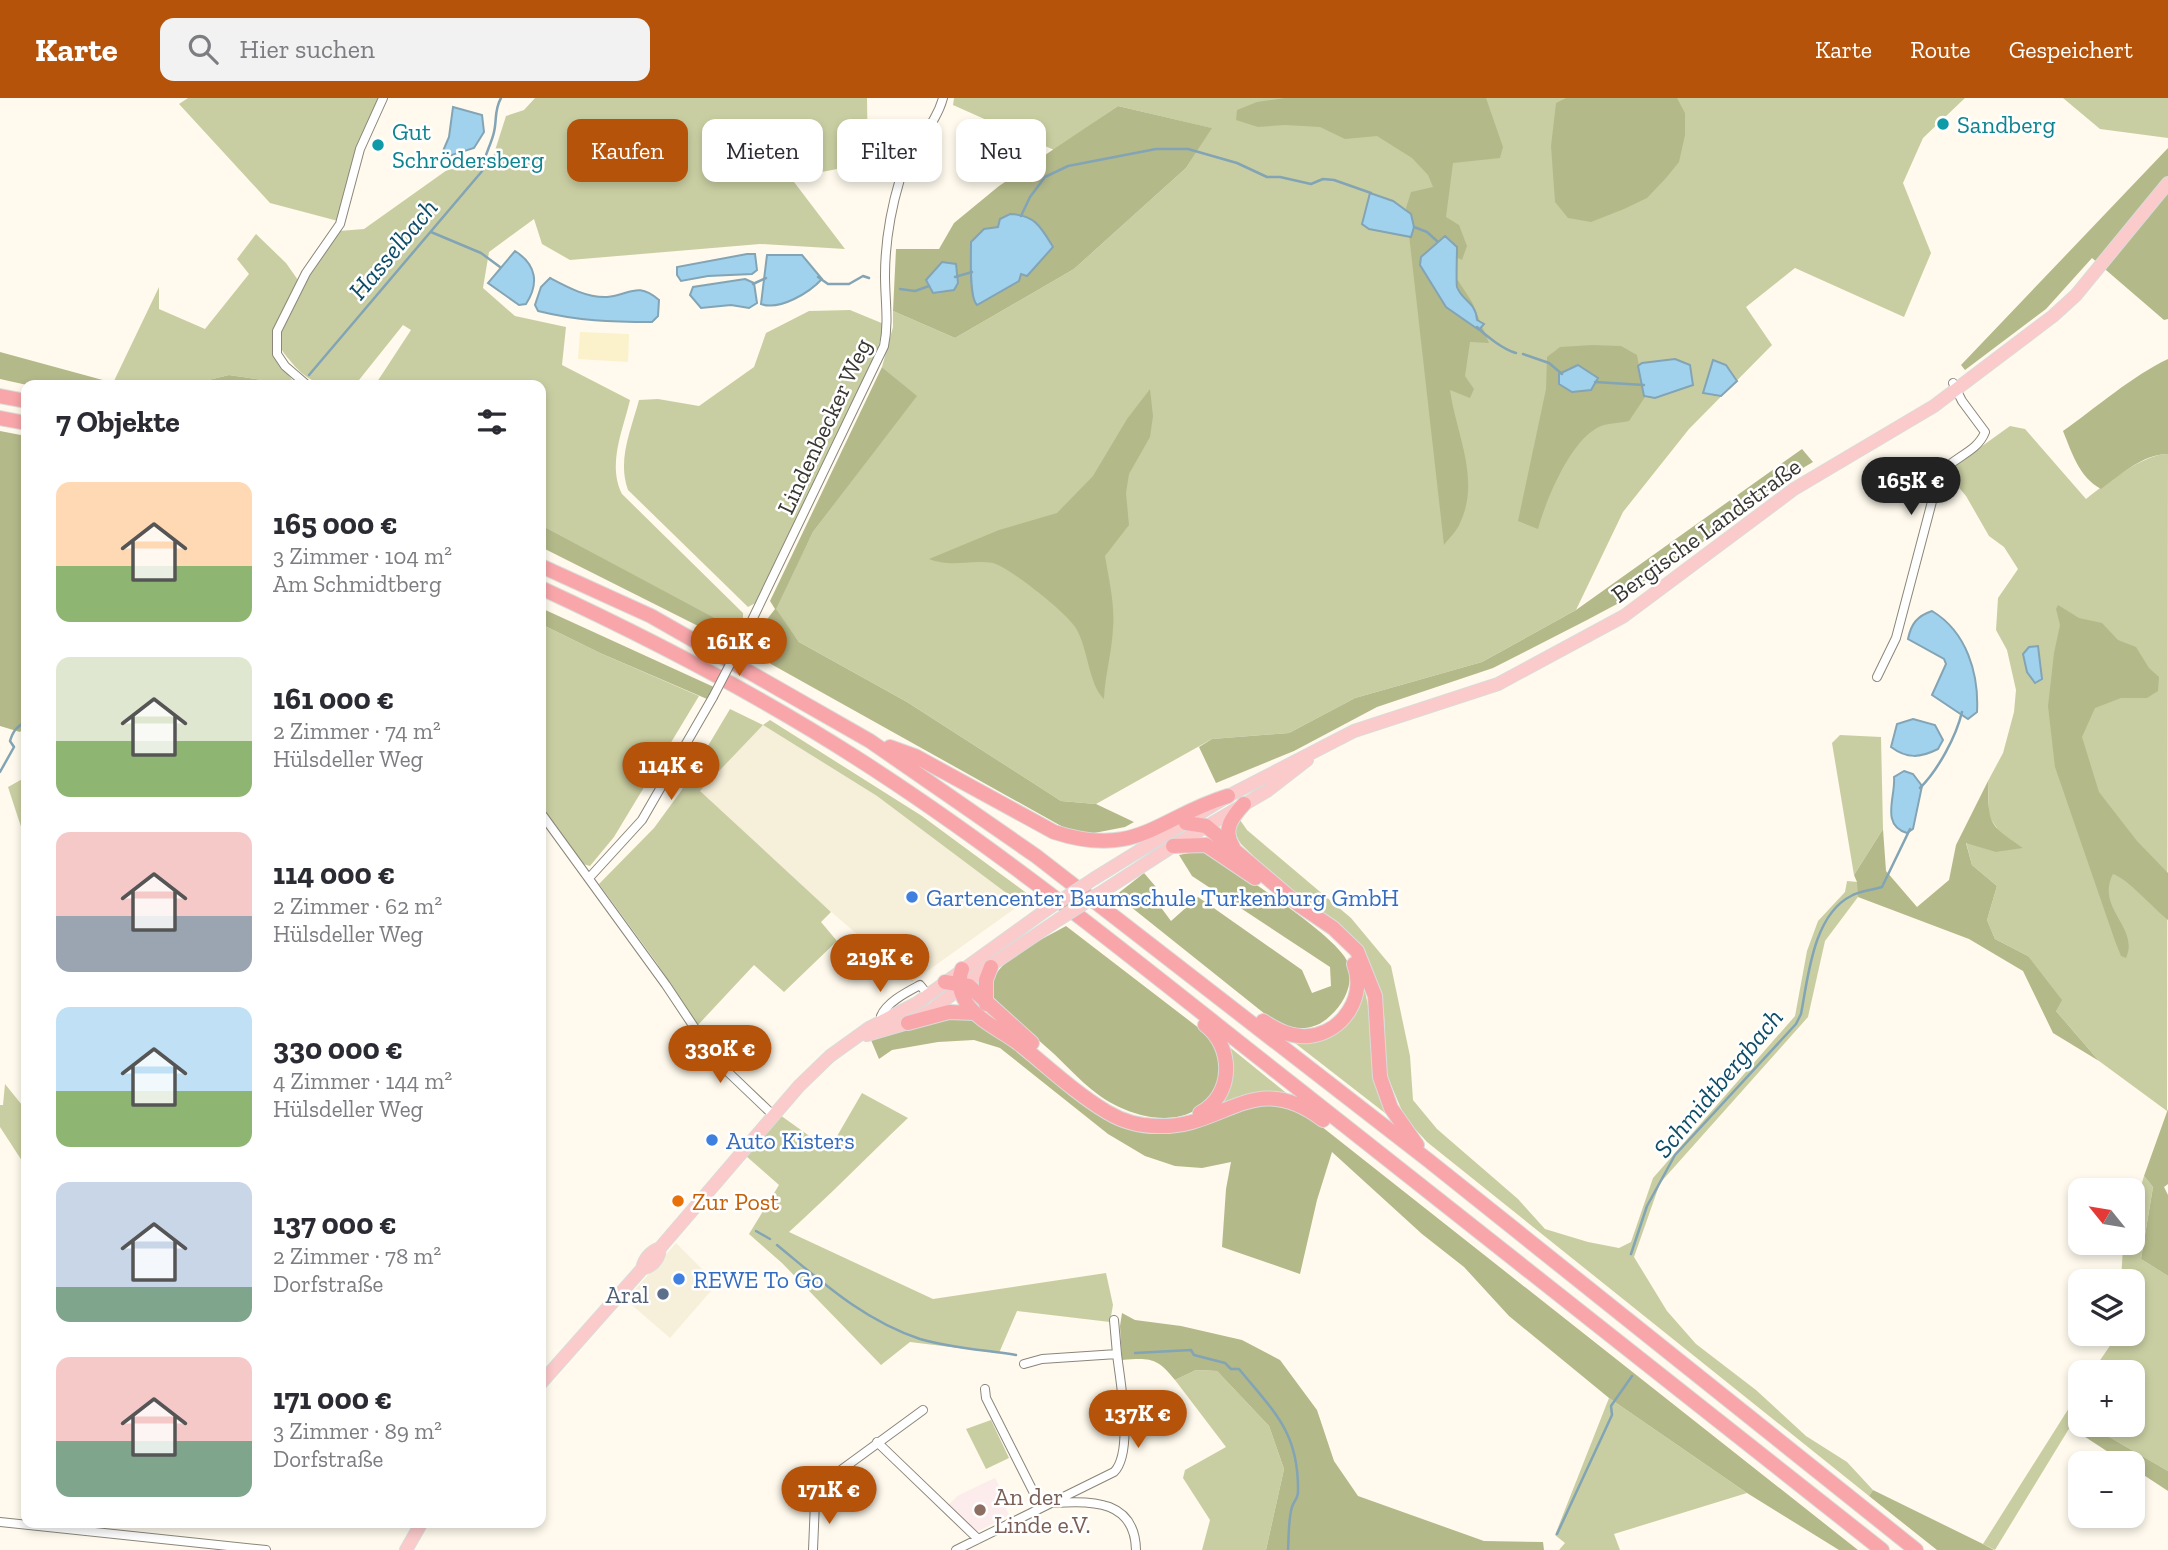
<!DOCTYPE html>
<html lang="de">
<meta charset="utf-8">
<style>
:root{--surface:#fff;--page:#f2f2f3;--text:#2b2b33;--muted:#7c7c81;--accent:#b45309}
body{margin:0;font-family:"Zilla Slab",serif;background:var(--page);color:var(--text);height:100vh;display:flex;flex-direction:column;font-size:26px;white-space:nowrap}
*{box-sizing:border-box;margin:0}
p{font-size:23px;color:var(--muted)}
.icon{flex:none;width:38px;height:38px;fill:none;stroke:currentColor;stroke-width:2;stroke-linecap:round;stroke-linejoin:round}
.map{position:relative;flex:1;overflow:hidden}
.side{position:absolute;left:21px;top:282px;width:525px;height:1148px;display:flex;flex-direction:column;background:var(--surface);border-radius:14px;box-shadow:0 4px 10px #0003}
.side>*{flex:none}
.banner{position:absolute;left:567px;top:21px;width:665px;height:63px;display:flex;gap:14px}
.needle{width:46px;rotate:300deg}
.fabs{position:absolute;left:2068px;top:1080px;display:grid;gap:14px}
.fabs a{display:grid;place-items:center;width:77px;height:77px;border-radius:14px;background:var(--surface);box-shadow:0 4px 10px #0003;font-size:35px}
.price{position:absolute;translate:-50% -60px;padding:0 16px;border-radius:24px;background:var(--accent);color:#fff;font-size:23px;line-height:46px;filter:drop-shadow(0 2px 4px #0008)}
.price::after{content:'';position:absolute;left:50%;top:42px;width:21px;height:16px;margin-left:-10px;background:inherit;clip-path:polygon(0 0,100% 0,50% 100%)}
.price.current{background:#222;color:#fff}
ul{padding:0;list-style:none}
li{display:flex;align-items:center;gap:21px;height:175px;padding:0 35px}
li span{display:grid;place-items:center;flex:none;width:196px;height:140px;border-radius:14px;color:#555}
li>.icon{margin-inline-start:auto}
span .icon{width:84px;height:84px;fill:#fffc;stroke-width:1}
li b{font-size:30px}
h2{display:flex;justify-content:space-between;align-items:center;height:84px;padding:0 35px;font-size:30px}
.tag{padding:0 24px;border-radius:14px;background:var(--surface);box-shadow:0 4px 10px #0003;font-size:24px;line-height:63px}
.tag.current{background:var(--accent);color:#fff}
header{display:flex;align-items:center;gap:42px;box-sizing:border-box;height:98px;padding:0 35px;background:var(--accent);color:#fff}
header strong{font-size:33px}
nav{display:flex;gap:38px;margin-inline-start:auto;font-size:24px}
.search{width:490px;height:63px;background:var(--page);display:flex;align-items:center;gap:18px;box-sizing:border-box;padding:0 24px;border-radius:14px;color:var(--muted);font-size:26px}
.map>svg:first-child{display:block}
.built{fill:#f6efda}
.education{fill:#fcecec}
.green{fill:#c9cea2}
.forest{fill:#b4b98a}
.sand{fill:#fbf1cb}
.water{fill:#a1d2ed;stroke:#82a4b5;stroke-width:2}
.lines{fill:none;stroke-linecap:round;stroke-linejoin:round}
.stream{stroke:#82a4b5;stroke-width:2.5}
.minor-casing{stroke:#8a867a;stroke-width:10}
.primary-casing{stroke:#dbdbda;stroke-width:14}
.motorway-casing{stroke:#dbdbda;stroke-width:16}
.minor{stroke:#fff;stroke-width:8}
.primary{stroke:#fbcacb;stroke-width:12}
.motorway{stroke:#f8a6a9;stroke-width:14}
.minor-bridge-casing{stroke:#8a867a;stroke-width:10;stroke-linecap:butt}
.primary-bridge-casing{stroke:#dbdbda;stroke-width:14;stroke-linecap:butt}
.minor-bridge{stroke:#fff;stroke-width:8}
.primary-bridge{stroke:#fbcacb;stroke-width:12}
.culture-dot{fill:#0f9aa8;stroke:#fff;stroke-width:2.5}
.shop-dot{fill:#3f7fe0;stroke:#fff;stroke-width:2.5}
.food-dot{fill:#e8710a;stroke:#fff;stroke-width:2.5}
.service-dot{fill:#5c6f8a;stroke:#fff;stroke-width:2.5}
.education-dot{fill:#8d6e63;stroke:#fff;stroke-width:2.5}
.labels{text-anchor:middle;dominant-baseline:central;stroke-width:5;stroke-linejoin:round;paint-order:stroke}
.culture-label{font-size:24px;fill:#0d838f;stroke:#fff;text-anchor:start}
.street-label{font-size:24px;fill:#393732;stroke:#fff}
.shop-label{font-size:24px;fill:#366cbe;stroke:#fff;text-anchor:start}
.food-label{font-size:24px;fill:#c56008;stroke:#fff;text-anchor:start}
.service-label{font-size:24px;fill:#4e5e75;stroke:#fff;text-anchor:end}
.education-label{font-size:24px;fill:#785e54;stroke:#fff;text-anchor:start}
.water-label{font-size:26px;font-style:italic;fill:#0e4d68;stroke:#fff}
</style>
<header>
<strong>Karte</strong>
<div class="search"><svg class="icon" aria-label="search" viewBox="0 0 24 24"><circle cx="10" cy="10" r="6"/><path d="M15 15l6 6"/></svg>Hier suchen</div>
<nav><a>Karte</a><a>Route</a><a>Gespeichert</a></nav>
</header>
<div class="map">
<svg width="2168" height="1452" viewBox="0 0 2168 1452">
<rect width="100%" height="100%" fill="#fffaed"/>
<!-- built -->
<path class="built" d="M763,627L877,698L1021,806L912,884L820,804L699,693Z
M676,1145L717,1186L670,1240L626,1202Z"/>
<!-- education -->
<path class="education" d="M995,1380L1003,1396L1000,1399L1009,1417L975,1435L948,1407L959,1397Z"/>
<!-- green -->
<path class="green" d="M188,0H379L354,57L338,123L270,105L179,6Z
M535,0H867L868,65L791,80L845,151L760,146L570,162L542,146L534,121L489,154L483,190L515,218L566,229L562,267L630,302C623,332 607,367 622,396L743,515V521L720,524L541,427V287H375L411,232L403,227L355,287C326,287 312,289 292,265C289,261 284,256 282,252C270,226 324,155 339,133L364,131L447,72L491,65L506,18L524,12Z
M954,0H1965L1923,40L1903,85L1931,155L1904,219L1795,170L1746,209L1772,247L1689,331L1623,414L1576,512L1482,564L1355,600L1289,635L1212,641L1096,706L1061,703L907,604L799,544L775,511L813,434L916,298L882,269L893,229V213L955,240L1074,171L1186,70L1211,30L1118,8L1054,52L953,7Z
M2063,0H2168V40L2100,31Z
M256,136L286,165L298,182L272,235L275,259L296,287L229,277L188,287L113,285L159,189V211L205,231L249,176L237,161Z
M850,212L884,226L874,266L759,503L748,509L628,392C617,362 631,332 639,302L658,301L699,308L754,269L766,235L809,213Z
M2010,328L2025,331L2086,401C2105,386 2143,356 2168,356L2167,1013L2099,963L2056,913L2028,858L1995,841L1987,822L1997,788L1972,767L1966,744L1995,754L1999,733L1989,719L1988,683L2003,655L2014,614L2016,592L2007,552L1996,532L1998,500L2018,471L2004,449L1989,438L1966,398L1946,374Z
M541,526L600,555L699,598L614,739L590,768L583,766L541,708Z
M730,611L763,627L770,622L922,718L1036,802L1021,806L877,698L763,627L700,693L831,814L821,824L837,843L784,894L754,867L697,928L656,864L599,786L654,730L681,693Z
M1840,637L1881,639L1883,731L1854,777L1832,645Z
M26,679V744L8,689Z
M1238,719L1247,732L1351,820L1391,868L1410,958L1413,1002L1437,1031L1518,1101L1545,1131L1588,1144L1619,1150L1631,1144L1653,1080L1795,918L1807,853L1818,823L1845,794L1847,783L1858,784V799L1825,843L1808,919L1660,1085L1634,1159L1667,1213L1696,1246L1756,1292L1806,1338L1847,1364L1873,1392L1869,1398L1427,1044L1405,1020L1386,975L1384,916L1370,871L1241,746C1235,737 1232,729 1238,719Z
M1363,885L1394,1022L1291,942L1322,943L1347,926L1358,909Z
M1227,947L1295,1002L1215,1011Z
M5,986L26,1012V1069L0,1029V1007H3Z
M862,995L908,1020C868,1058 829,1098 789,1134L933,1201L1106,1175L1113,1207L1110,1224L1017,1213L999,1255L910,1244L881,1267L782,1165L749,1136L779,1087L746,1058L780,1017L829,1052Z
M2144,1078L2153,1089L2141,1161L2168,1178V1373L2092,1329H2070L1995,1452L1983,1446L2081,1291V1326H2133V1274H2092L2118,1236H2133V1183H2121L2123,1149L2124,1145L2133,1144V1114Z
M1196,1272L1217,1273L1269,1328L1284,1371L1266,1452H1202L1210,1422L1183,1380L1185,1372L1226,1349L1175,1282Z
M1609,1300L1747,1395L1614,1436L1620,1452H1559L1565,1445L1555,1437Z
M991,1322L1009,1360L986,1371L966,1331Z"/>
<!-- forest -->
<path class="forest" d="M1285,0H1486L1503,49L1500,60L1453,65L1446,119L1459,127L1467,148L1462,162L1437,150L1472,204L1489,245L1470,244L1465,278L1474,291L1470,300L1450,292C1456,336 1481,381 1460,425C1457,433 1449,440 1444,447L1406,110L1411,94L1433,89L1428,77L1412,60L1377,38L1345,41L1320,29L1285,27L1258,29L1236,22L1237,12L1257,4Z
M1566,0H1677L1685,15V37L1679,64L1666,80L1647,100L1624,111L1591,124L1568,120L1555,104L1551,48L1556,5Z
M1118,8L1212,30L1186,70L1074,171L955,240L893,213L896,151H939L954,125L999,88Z
M2168,50V221L2164,222L2092,160L2046,211L1965,272L1961,267Z
M1592,247L1621,248L1637,257L1645,299L1629,323C1620,325 1609,325 1601,328C1571,340 1546,402 1538,431L1518,423L1546,291L1547,259L1560,249Z
M0,254L121,287H27L0,281Z
M2168,261V356C2143,356 2120,377 2101,391C2079,379 2072,355 2063,333C2097,309 2132,278 2168,261Z
M882,269L917,298L813,434L776,511L799,544L907,604L1061,703L1096,706L1134,724L1125,729L1079,738L744,551L775,511L770,503Z
M229,277L296,287H188Z
M1150,291L1153,318L1150,339L1129,376L1126,395L1129,427L1105,458C1109,482 1115,506 1113,530C1112,554 1105,577 1104,601C1089,587 1088,552 1077,532C1070,517 1009,469 993,465C970,461 951,470 929,461L999,432L1057,415L1093,378L1127,321Z
M0,333L26,338V627L20,634L0,628Z
M1802,351L1813,364L1774,387L1772,392L1668,470L1617,506L1587,522L1493,570L1377,609L1294,653L1216,685L1199,649L1212,641L1289,635L1355,600L1482,564L1576,512Z
M541,427L720,523L743,521L744,530L734,546L541,449Z
M2058,507L2079,520L2102,525L2118,542L2136,549L2149,570L2159,579L2158,593L2147,600H2121L2095,610L2082,639L2099,694L2137,743L2168,775V822C2153,810 2128,781 2113,776C2095,810 2140,830 2126,860L2121,858L2115,843L2055,669L2048,608L2054,555L2060,527L2056,511Z
M541,510L716,590L707,601L600,555L541,526Z
M1988,683C1989,727 1987,725 2023,750L1995,754L1966,745L1972,767L1997,788L1987,822L1995,841L2028,858L2062,902L2056,913L2099,963L2053,935L2023,873L1969,841L1858,799L1857,784L1854,777L1883,731L1886,773L1917,809L1949,782L1956,747Z
M1204,752C1232,771 1338,837 1348,865C1354,885 1345,905 1330,918C1314,934 1294,932 1275,924L1116,797L1144,775L1156,789L1151,796L1171,823L1198,799L1302,872L1312,895L1331,888L1330,869L1192,778L1179,757Z
M1066,828L1204,934C1231,964 1222,1007 1181,1018C1161,1023 1138,1018 1119,1009C1093,997 1073,974 1053,955C1033,937 1012,919 994,900C978,868 1044,841 1066,828Z
M970,917L1135,1029L1247,1008L1277,1007L1307,1017L1858,1452H1839L1747,1395L1609,1300L1509,1218L1464,1169L1422,1136L1332,1054L1317,1102L1300,1176L1222,1149L1226,1091L1231,1064L1202,1070L1175,1068L1145,1058L1108,1036L1000,950L974,942L938,944L892,952L879,961L871,942L920,925Z
M2168,1011V1086L2164,1089L2168,1097V1178L2141,1161L2153,1089L2144,1078Z
M1122,1215L1135,1222L1181,1228L1242,1242L1280,1262L1317,1312L1334,1363L1358,1398L1484,1443L1543,1444L1544,1452H1266L1284,1371L1269,1328L1217,1273L1196,1272L1175,1282C1157,1259 1149,1260 1122,1262L1120,1228Z
M2070,1329H2092L2168,1373V1393L2133,1370V1365H2125Z
M1873,1392L1983,1446L1994,1452H1937L1869,1398Z"/>
<!-- sand -->
<path class="sand" d="M580,234L629,236L628,264L578,261Z"/>
<!-- water -->
<path class="water" d="M453,9L482,17L484,34L474,50L449,58L443,53L449,39Z
M1370,95L1393,103L1411,116L1414,129L1411,139L1369,131L1362,126Z
M1010,116C1035,117 1041,129 1053,149L1027,178L1021,176L1019,183L977,207C969,200 971,159 971,144L984,131L998,129L1000,121Z
M1445,138L1457,149C1457,156 1456,185 1457,189C1462,203 1476,204 1477,222L1484,226L1479,232L1446,209L1420,167L1421,159Z
M515,153C537,167 539,186 526,206L519,207L488,185Z
M747,156H755L757,172L752,176L708,178L681,183L677,177V169Z
M767,157H802L822,181C810,194 780,213 761,206Z
M942,164L956,166L958,185L954,192L933,195L926,182Z
M550,180C567,189 587,200 607,199C630,197 637,183 659,202L658,218L652,224C611,224 578,223 538,213L535,207L541,189Z
M745,181L754,185L757,205L749,210L731,207L701,210L690,197L693,189Z
M1675,261L1690,267L1693,287L1655,300L1644,298L1638,268L1642,265Z
M1713,262L1726,267L1737,283L1721,298L1703,295Z
M1578,267L1598,280L1591,292L1572,294L1559,286V276Z
M1932,513C1967,534 1979,576 1977,614L1968,621L1932,597L1946,566L1944,561L1908,541C1911,526 1917,518 1932,513Z
M2038,548L2042,581L2035,585L2027,574L2023,556L2029,549Z
M1913,621L1935,627L1943,642L1938,651C1920,660 1907,661 1891,649L1897,626Z
M1904,673L1913,676L1922,688L1913,731L1907,735C1880,727 1896,698 1894,679Z"/>
<g class="lines">
<!-- stream -->
<path class="stream" d="M1021,118L1030,99L1045,79L1068,68L1156,51H1188L1237,65L1267,79H1280L1311,86L1323,81L1334,82L1371,95
M1414,129L1427,134L1437,143
M431,134L481,155L500,169
M818,179L828,186H849L863,178L869,180
M955,179L972,174
M753,186L766,180
M900,191L915,193L929,188
M1477,229C1486,238 1504,252 1516,255
M1523,256L1549,265L1562,276
M309,277L483,72C483,58 491,48 494,34C497,22 494,12 501,0
M1595,284L1644,287
M0,674L14,649L10,643C13,633 17,628 26,624
M1920,690C1938,672 1956,639 1962,614
M756,1133L770,1141
M777,1147C822,1184 863,1222 920,1241C950,1250 985,1252 1016,1257
M1631,1156L1647,1108L1675,1057L1796,926L1801,916C1808,880 1813,817 1851,798C1859,793 1873,792 1882,789L1910,731
M1135,1255L1191,1252L1194,1257L1225,1265L1231,1271H1239C1274,1314 1299,1334 1298,1394C1298,1400 1294,1403 1292,1409C1288,1422 1289,1439 1288,1452
M1557,1436L1612,1317L1611,1308L1632,1278"/>
<!-- minor casing -->
<g class="minor-casing">
<path id="minor" d="M307,287L285,268L277,256V233L306,175L340,126L360,51L383,0
M740,547L884,248C889,224 885,202 885,178C885,146 891,111 900,81C908,50 935,30 943,0
M1877,579L1896,540L1939,377C1952,359 1977,355 1985,334L1962,303L1953,285
M541,715L666,887L708,950L729,975L773,1017
M589,780L642,722L713,599
M884,924L881,918C887,904 907,894 920,887L928,897
M1114,1222L1117,1256
M985,1291L986,1300L1041,1409
M877,1344L978,1441
M841,1372L923,1312
M1055,1405C1093,1402 1135,1403 1136,1452
M0,1424L266,1452
M813,1452L815,1404
M956,1452L1114,1374C1134,1354 1120,1283 1117,1256L1042,1261L1024,1266"/>
</g>
<!-- primary casing -->
<g class="primary-casing">
<path id="primary" d="M1095,780L1228,698L1354,633L1498,586L1624,518L1794,391L1934,308L2053,218L2076,197L2168,85
M1108,790L1173,748L1267,693L1307,662
M867,937L908,925L933,911L984,872L1058,822
M642,1171C653,1168 659,1162 660,1150
M541,1285L642,1171C644,1161 650,1154 660,1150L799,988L830,958L869,930L917,905L1046,812
M406,1452L422,1424"/>
</g>
<!-- motorway casing -->
<g class="motorway-casing">
<path id="motorway" d="M0,298L26,303
M0,320L26,325
M541,468L651,518L870,643L1036,758L1428,1062L1916,1452
M541,490C649,540 755,595 855,659C1012,759 1155,879 1301,993C1495,1146 1688,1299 1882,1452
M890,649L915,658L1054,734C1137,761 1157,720 1228,698
M1186,725L1206,728L1299,807L1333,830L1357,853L1375,898L1380,979L1391,1010L1417,1047
M1173,748L1206,747L1255,780
M1233,749C1222,732 1232,719 1244,706
M962,871C957,884 960,895 967,906C979,923 1002,933 1018,945C1047,968 1075,995 1107,1014C1122,1023 1140,1028 1157,1028C1224,1031 1254,969 1323,1022
M945,884L969,888L1032,945
M986,906V882L991,869
M1263,923C1277,932 1292,940 1309,938C1344,934 1366,898 1354,866
M908,925L949,914L974,915
M1200,1015C1234,997 1234,949 1205,927"/>
</g>
<!-- minor -->
<use href="#minor" class="minor"/>
<!-- primary -->
<use href="#primary" class="primary"/>
<!-- motorway -->
<use href="#motorway" class="motorway"/>
<!-- minor-bridge casing -->
<g class="minor-bridge-casing">
<path id="minor-bridge" d="M713,599L740,547"/>
</g>
<!-- primary-bridge casing -->
<g class="primary-bridge-casing">
<path id="primary-bridge" d="M1046,812L1095,780
M1058,822L1108,790"/>
</g>
<!-- minor-bridge -->
<use href="#minor-bridge" class="minor-bridge"/>
<!-- primary-bridge -->
<use href="#primary-bridge" class="primary-bridge"/>
</g>
<!-- markers -->
<g class="culture-dot">
<circle cx="1943" cy="26" r="7"/>
<circle cx="378" cy="47" r="7"/>
</g>
<g class="shop-dot">
<circle cx="912" cy="799" r="7"/>
<circle cx="712" cy="1042" r="7"/>
<circle cx="679" cy="1181" r="7"/>
</g>
<circle class="food-dot" cx="678" cy="1103" r="7"/>
<circle class="service-dot" cx="663" cy="1196" r="7"/>
<circle class="education-dot" cx="980" cy="1412" r="7"/>
<g class="labels">
<!-- culture labels -->
<g class="culture-label">
<text x="1957" y="26">Sandberg</text>
<text x="392" y="33">Gut<tspan x="392" dy="28">Schrödersberg</tspan></text>
</g>
<!-- street labels -->
<g class="street-label">
<text transform="translate(824 328) rotate(-65)">Lindenbecker Weg</text>
<text transform="translate(1706 432) rotate(-36)">Bergische Landstraße</text>
</g>
<!-- shop labels -->
<g class="shop-label">
<text x="926" y="799">Gartencenter Baumschule Turkenburg GmbH</text>
<text x="726" y="1042">Auto Kisters</text>
<text x="693" y="1181">REWE To Go</text>
</g>
<!-- food labels -->
<g class="food-label">
<text x="692" y="1103">Zur Post</text>
</g>
<!-- service labels -->
<g class="service-label">
<text x="649" y="1196">Aral</text>
</g>
<!-- education labels -->
<g class="education-label">
<text x="994" y="1398">An der<tspan x="994" dy="28">Linde e.V.</tspan></text>
</g>
<!-- water labels -->
<g class="water-label">
<text transform="translate(393 151) rotate(-50)">Hasselbach</text>
<text transform="translate(1718 985) rotate(-50)">Schmidtbergbach</text>
</g>
</g>
</svg>
<div class="fabs">
<a><svg class="needle" viewBox="-14 -14 28 28"><path d="M0-13l5 13h-10z" fill="#e53935"/><path d="M0 13l5-13h-10z" fill="#7c7c81"/></svg></a>
<a><svg class="icon" aria-label="layers" viewBox="0 0 24 24"><path d="M12 4l9 5-9 5-9-5zM3 14l9 5 9-5"/></svg></a>
<a>+</a>
<a>−</a>
</div>
<b class="price current" style="left:1911px;top:419px">165K €</b>
<b class="price" style="left:739px;top:580px">161K €</b>
<b class="price" style="left:671px;top:704px">114K €</b>
<b class="price" style="left:880px;top:896px">219K €</b>
<b class="price" style="left:720px;top:987px">330K €</b>
<b class="price" style="left:1138px;top:1352px">137K €</b>
<b class="price" style="left:829px;top:1428px">171K €</b>
<div class="banner">
<a class="tag current">Kaufen</a>
<a class="tag">Mieten</a>
<a class="tag">Filter</a>
<a class="tag">Neu</a>
</div>
<section class="side">
<h2>7 Objekte<svg class="icon" aria-label="filters" viewBox="0 0 24 24"><path d="M4 7h16M4 17h16"/><circle cx="9" cy="7" r="2"/><circle cx="15" cy="17" r="2"/></svg></h2>
<ul>
<li><span style="background:linear-gradient(#ffd9b3 60%,#8fb573 0)"><svg class="icon" aria-label="home" viewBox="0 0 24 24"><path d="M3 11l9-7 9 7M6 9v11h12V9"/></svg></span><div><b>165 000 €</b><p>3 Zimmer · 104 m²</p><p>Am Schmidtberg</p></div></li>
<li><span style="background:linear-gradient(#dfe7d0 60%,#8fb573 0)"><svg class="icon" aria-label="home" viewBox="0 0 24 24"><path d="M3 11l9-7 9 7M6 9v11h12V9"/></svg></span><div><b>161 000 €</b><p>2 Zimmer · 74 m²</p><p>Hülsdeller Weg</p></div></li>
<li><span style="background:linear-gradient(#f6c9c9 60%,#9aa5b1 0)"><svg class="icon" aria-label="home" viewBox="0 0 24 24"><path d="M3 11l9-7 9 7M6 9v11h12V9"/></svg></span><div><b>114 000 €</b><p>2 Zimmer · 62 m²</p><p>Hülsdeller Weg</p></div></li>
<li><span style="background:linear-gradient(#bfe0f5 60%,#8fb573 0)"><svg class="icon" aria-label="home" viewBox="0 0 24 24"><path d="M3 11l9-7 9 7M6 9v11h12V9"/></svg></span><div><b>330 000 €</b><p>4 Zimmer · 144 m²</p><p>Hülsdeller Weg</p></div></li>
<li><span style="background:linear-gradient(#c9d6e8 75%,#7fa58c 0)"><svg class="icon" aria-label="home" viewBox="0 0 24 24"><path d="M3 11l9-7 9 7M6 9v11h12V9"/></svg></span><div><b>137 000 €</b><p>2 Zimmer · 78 m²</p><p>Dorfstraße</p></div></li>
<li><span style="background:linear-gradient(#f6c9c9 60%,#7fa58c 0)"><svg class="icon" aria-label="home" viewBox="0 0 24 24"><path d="M3 11l9-7 9 7M6 9v11h12V9"/></svg></span><div><b>171 000 €</b><p>3 Zimmer · 89 m²</p><p>Dorfstraße</p></div></li>
</ul>
</section>
</div>
